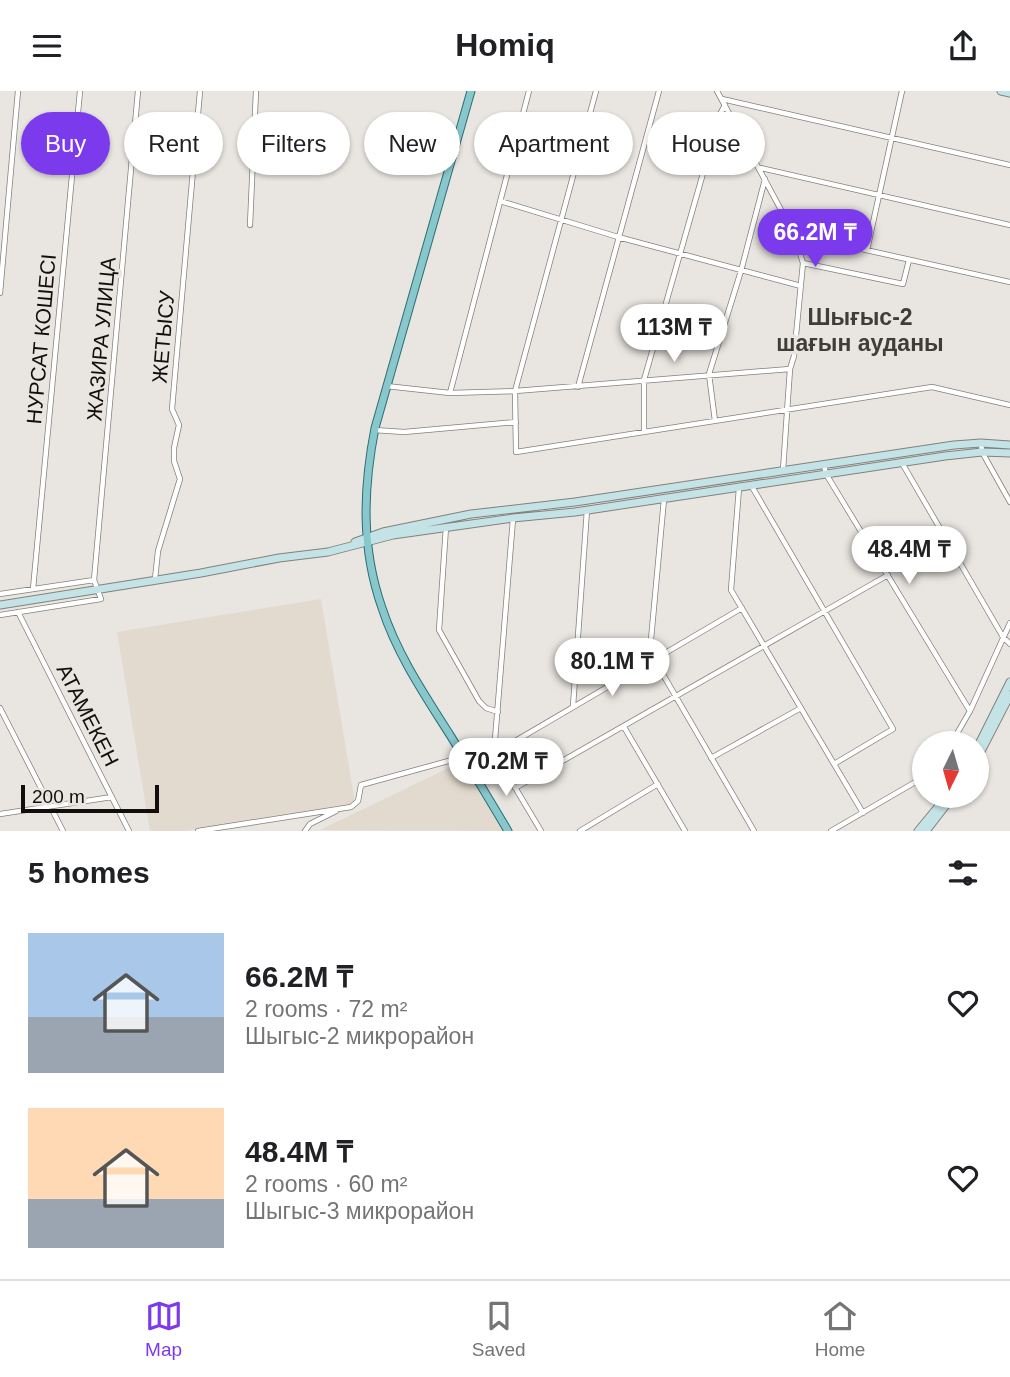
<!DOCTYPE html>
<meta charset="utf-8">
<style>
:root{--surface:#fff;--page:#f6f6f6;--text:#202124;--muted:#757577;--line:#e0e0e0;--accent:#7c3aed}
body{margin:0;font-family:Arial,sans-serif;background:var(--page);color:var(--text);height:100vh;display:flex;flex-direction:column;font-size:26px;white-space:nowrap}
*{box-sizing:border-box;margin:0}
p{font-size:23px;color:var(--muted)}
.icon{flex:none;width:38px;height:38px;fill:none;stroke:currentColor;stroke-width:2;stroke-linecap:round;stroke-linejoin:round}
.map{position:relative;height:740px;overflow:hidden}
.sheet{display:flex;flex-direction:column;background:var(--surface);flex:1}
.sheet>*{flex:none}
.banner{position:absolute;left:21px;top:21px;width:970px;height:63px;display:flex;gap:14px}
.needle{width:46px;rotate:185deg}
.buttons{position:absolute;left:912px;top:640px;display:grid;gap:14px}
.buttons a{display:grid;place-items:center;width:77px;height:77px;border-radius:50%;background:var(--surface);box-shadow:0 2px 5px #0004;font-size:35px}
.scale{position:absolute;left:21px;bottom:18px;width:138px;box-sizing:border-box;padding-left:7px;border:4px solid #110f0e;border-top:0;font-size:19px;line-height:24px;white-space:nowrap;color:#110f0e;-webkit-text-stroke:5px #e9e5e0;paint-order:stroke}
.price{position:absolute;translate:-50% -60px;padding:0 16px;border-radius:24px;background:#fff;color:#222;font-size:23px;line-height:46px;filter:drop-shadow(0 2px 4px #0008)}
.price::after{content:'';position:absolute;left:50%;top:42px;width:21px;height:16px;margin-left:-10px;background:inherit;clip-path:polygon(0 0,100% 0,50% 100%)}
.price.on{background:var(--accent);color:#fff}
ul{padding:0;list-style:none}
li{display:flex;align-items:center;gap:21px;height:175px;padding:0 28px}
li span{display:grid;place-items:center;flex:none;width:196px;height:140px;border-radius:0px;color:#555}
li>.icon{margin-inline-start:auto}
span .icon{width:84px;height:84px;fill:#fffc;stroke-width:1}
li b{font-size:30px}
h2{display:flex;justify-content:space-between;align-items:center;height:84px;padding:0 28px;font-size:30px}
.tag{padding:0 24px;border-radius:32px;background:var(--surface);box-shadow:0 2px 5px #0004;font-size:24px;line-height:63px}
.tag.on{background:var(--accent);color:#fff}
header{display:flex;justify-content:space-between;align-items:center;height:91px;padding:0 28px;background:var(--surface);font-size:32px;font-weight:800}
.tabs{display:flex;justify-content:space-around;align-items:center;height:98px;border-top:2px solid var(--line);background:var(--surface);font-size:19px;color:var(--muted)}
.tabs a{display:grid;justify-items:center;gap:4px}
.tabs .on{color:var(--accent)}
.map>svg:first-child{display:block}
.built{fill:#e3dacf}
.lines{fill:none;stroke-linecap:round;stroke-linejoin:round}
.street-casing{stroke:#84807b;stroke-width:6}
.secondary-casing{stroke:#84807b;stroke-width:9}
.primary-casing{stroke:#2a6e73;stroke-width:9}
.street{stroke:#fff;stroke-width:4.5}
.secondary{stroke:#c3e3e6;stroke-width:7}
.primary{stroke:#88c7cc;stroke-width:7}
.labels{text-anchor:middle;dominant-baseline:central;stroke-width:7;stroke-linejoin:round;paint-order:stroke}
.street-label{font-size:21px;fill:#110f0e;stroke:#e9e5e0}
.neighbourhood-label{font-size:23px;font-weight:bold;fill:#403d39;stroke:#e9e5e0}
</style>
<header><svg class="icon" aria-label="menu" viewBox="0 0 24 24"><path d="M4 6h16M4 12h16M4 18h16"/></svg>Homiq<svg class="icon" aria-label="share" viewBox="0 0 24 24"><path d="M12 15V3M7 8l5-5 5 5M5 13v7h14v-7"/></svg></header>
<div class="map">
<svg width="1010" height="740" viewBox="0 0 1010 740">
<rect width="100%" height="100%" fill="#e9e5e0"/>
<!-- built -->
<path class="built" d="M321,508L355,712L184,740H150L117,541Z
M465,669L508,740L320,739Z"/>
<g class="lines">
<!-- street casing -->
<g class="street-casing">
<path id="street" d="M596,0L515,300L516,361L932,296L1010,314
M717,0L794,143L803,172L794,265L790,278L783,379
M722,8L1010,74
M761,77L1010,134
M500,110L618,146L801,195
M250,134L256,0
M794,143L1010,191
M867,159L902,0
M803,172L903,193L909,169
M0,202L18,0
M386,295L450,302L515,300L790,278
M578,296L659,0
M450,302L529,0
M715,330L709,283L741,180L765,88
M374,339L404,341L516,331
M644,341V289L720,23L725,14
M981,352L982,361L1010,411
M902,372L1003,546L1010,553
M824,374L826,383L970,620
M751,394L893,638L834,673
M739,397L731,499L863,722
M513,428L494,661L541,740
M446,436L439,539L479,610L486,617L498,621
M155,488L158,460L180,388L174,370V357L179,334L172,318L200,0
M33,498L80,0
M0,503L94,489
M18,521L129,740
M0,524L101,508L94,489L138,0
M654,568L754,740
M649,570L664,408
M573,615L587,419
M0,617L63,740
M624,636L685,740
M951,653L970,620L1010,532
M711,667L801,617
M471,676L742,517
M515,697L888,484
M0,723L112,706
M198,740L351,716L358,710L361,694L463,666
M305,740L310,733L336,720
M580,740L658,693
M831,740L924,686"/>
</g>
<!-- secondary casing -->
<g class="secondary-casing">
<path id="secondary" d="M1001,0L1010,2
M355,451L383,441L471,423L575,411L954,354L981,352L1010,354
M0,514L201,482L279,467L328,461L393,444L513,427L575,421L945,365L982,361L1010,362
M976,659L1010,591
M976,670L1010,604
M918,740L947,705
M926,740L953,705"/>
</g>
<!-- primary casing -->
<g class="primary-casing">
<path id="primary" d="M471,0L375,337C363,398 361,457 382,517C397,563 424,603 450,644C470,676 489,708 508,740"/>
</g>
<!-- street -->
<use href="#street" class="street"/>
<!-- secondary -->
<use href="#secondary" class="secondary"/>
<!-- primary -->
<use href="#primary" class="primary"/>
</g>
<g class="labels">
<!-- street labels -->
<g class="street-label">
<text transform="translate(163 246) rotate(-85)">ЖЕТЫСУ</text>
<text transform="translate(41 248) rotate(-85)">НУРСАТ КОШЕСI</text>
<text transform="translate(101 248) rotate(-85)">ЖАЗИРА УЛИЦА</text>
<text transform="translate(88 624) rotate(63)">АТАМЕКЕН</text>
</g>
<!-- neighbourhood labels -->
<g class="neighbourhood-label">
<text x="860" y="226">Шығыс-2<tspan x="860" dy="26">шағын ауданы</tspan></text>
</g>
</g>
</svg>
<div class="buttons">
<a><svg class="needle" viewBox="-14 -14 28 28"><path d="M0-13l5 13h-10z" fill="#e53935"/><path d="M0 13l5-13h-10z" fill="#757577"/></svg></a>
</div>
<div class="scale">200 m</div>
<b class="price on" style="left:815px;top:178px">66.2M ₸</b>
<b class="price" style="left:674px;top:273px">113M ₸</b>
<b class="price" style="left:909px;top:495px">48.4M ₸</b>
<b class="price" style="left:612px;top:607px">80.1M ₸</b>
<b class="price" style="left:506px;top:707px">70.2M ₸</b>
<div class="banner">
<a class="tag on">Buy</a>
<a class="tag">Rent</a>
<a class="tag">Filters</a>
<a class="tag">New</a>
<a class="tag">Apartment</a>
<a class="tag">House</a>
</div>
</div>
<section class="sheet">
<h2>5 homes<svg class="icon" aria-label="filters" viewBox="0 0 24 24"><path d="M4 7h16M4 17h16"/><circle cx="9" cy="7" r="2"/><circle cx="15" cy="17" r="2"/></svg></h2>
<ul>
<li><span style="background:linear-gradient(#a9c7e8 60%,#9aa5b1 0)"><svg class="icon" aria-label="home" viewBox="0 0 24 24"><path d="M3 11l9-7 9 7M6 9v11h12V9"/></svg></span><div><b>66.2M ₸</b><p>2 rooms · 72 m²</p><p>Шыгыс-2 микрорайон</p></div><svg class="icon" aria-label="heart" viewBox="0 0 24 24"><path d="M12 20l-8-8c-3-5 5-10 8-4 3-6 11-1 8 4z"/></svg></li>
<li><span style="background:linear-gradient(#ffd9b3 65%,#9aa5b1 0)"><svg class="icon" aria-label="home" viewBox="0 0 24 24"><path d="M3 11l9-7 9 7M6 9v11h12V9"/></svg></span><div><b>48.4M ₸</b><p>2 rooms · 60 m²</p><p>Шыгыс-3 микрорайон</p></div><svg class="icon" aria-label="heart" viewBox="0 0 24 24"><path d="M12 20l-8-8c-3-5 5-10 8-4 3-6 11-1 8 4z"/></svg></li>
</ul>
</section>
<nav class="tabs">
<a class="on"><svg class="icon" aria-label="map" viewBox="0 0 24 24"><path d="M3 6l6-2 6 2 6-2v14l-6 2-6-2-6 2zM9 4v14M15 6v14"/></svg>Map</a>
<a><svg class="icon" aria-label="saved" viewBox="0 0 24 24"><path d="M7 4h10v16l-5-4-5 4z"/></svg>Saved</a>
<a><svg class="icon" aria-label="home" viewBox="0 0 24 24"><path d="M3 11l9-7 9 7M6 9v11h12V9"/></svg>Home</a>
</nav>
